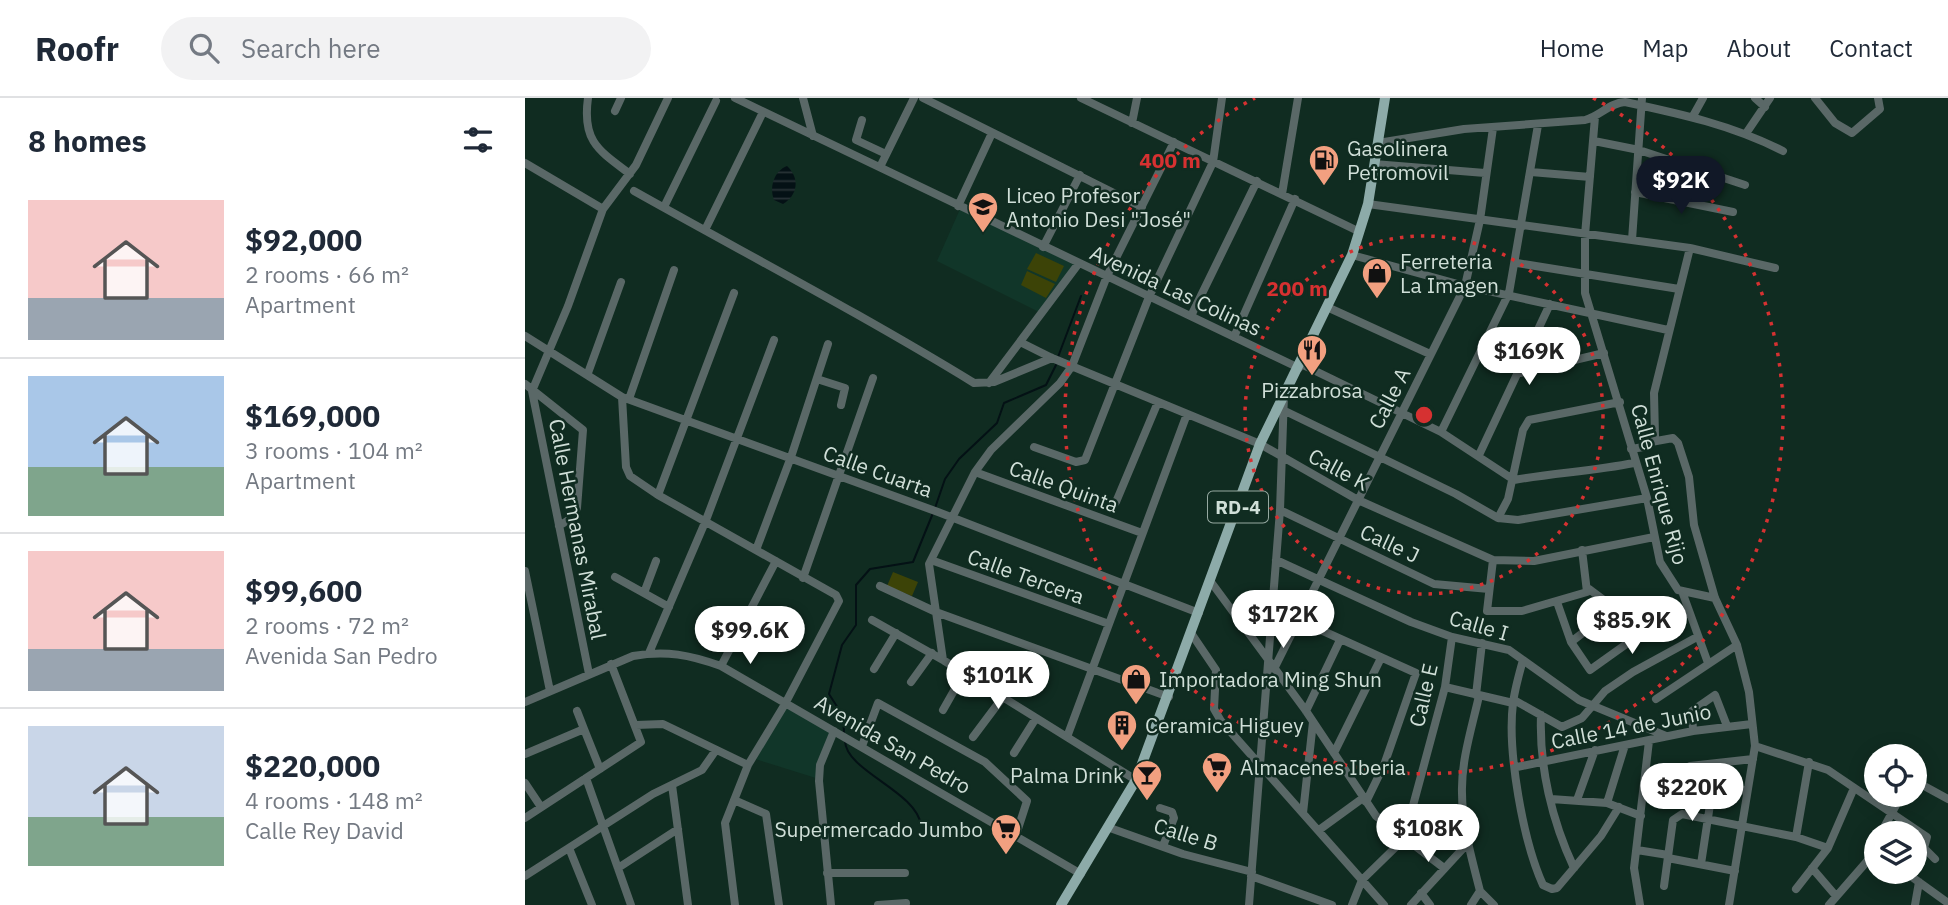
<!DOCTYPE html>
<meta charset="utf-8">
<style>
:root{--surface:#fff;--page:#f2f2f3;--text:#1f2937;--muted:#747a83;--line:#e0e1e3;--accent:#111827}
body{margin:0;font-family:"IBM Plex Sans",sans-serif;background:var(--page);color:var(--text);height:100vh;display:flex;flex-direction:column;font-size:26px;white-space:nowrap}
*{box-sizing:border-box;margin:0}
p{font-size:23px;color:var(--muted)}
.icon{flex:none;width:38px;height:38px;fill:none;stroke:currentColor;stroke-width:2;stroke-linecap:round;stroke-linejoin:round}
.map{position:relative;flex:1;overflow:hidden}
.panel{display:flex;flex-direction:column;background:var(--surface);width:525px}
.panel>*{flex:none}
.controls{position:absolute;left:1339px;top:646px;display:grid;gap:14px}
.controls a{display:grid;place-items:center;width:63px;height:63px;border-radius:50%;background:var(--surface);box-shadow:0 4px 18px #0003;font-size:35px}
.price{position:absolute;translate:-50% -60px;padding:0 16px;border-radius:24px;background:#fff;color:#222;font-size:23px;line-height:46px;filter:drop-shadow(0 2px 4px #0008)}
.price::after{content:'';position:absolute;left:50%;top:42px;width:21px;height:16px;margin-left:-10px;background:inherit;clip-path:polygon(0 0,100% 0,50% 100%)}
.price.active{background:var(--accent);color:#fff}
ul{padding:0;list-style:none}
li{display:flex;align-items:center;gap:21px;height:175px;padding:0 28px}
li+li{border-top:2px solid var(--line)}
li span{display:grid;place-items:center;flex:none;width:196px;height:140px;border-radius:0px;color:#555}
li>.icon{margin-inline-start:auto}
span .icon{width:84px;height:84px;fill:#fffc;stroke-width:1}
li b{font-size:30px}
h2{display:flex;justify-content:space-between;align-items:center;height:84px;padding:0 28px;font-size:30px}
header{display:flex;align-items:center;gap:42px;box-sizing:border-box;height:98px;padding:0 35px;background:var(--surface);border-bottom:2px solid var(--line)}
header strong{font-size:33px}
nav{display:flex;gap:38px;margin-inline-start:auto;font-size:24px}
.search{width:490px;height:63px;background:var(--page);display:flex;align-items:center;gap:18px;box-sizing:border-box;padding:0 24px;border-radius:38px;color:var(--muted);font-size:26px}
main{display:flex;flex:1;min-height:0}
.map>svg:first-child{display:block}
.built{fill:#113629}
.green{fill:#3c4307}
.water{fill:url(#water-rules)}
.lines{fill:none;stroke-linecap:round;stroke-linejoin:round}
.stream{stroke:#041115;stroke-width:2}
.minor{stroke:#5a6867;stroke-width:8}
.major{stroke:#8daba9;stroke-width:10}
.ring{fill:none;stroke:#d63131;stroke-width:3.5;stroke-dasharray:3.5 7}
.labels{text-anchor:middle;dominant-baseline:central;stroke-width:5;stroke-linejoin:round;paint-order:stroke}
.shield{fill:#102c21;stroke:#96a9a1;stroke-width:2}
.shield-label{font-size:19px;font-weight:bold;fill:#d0dfd8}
.poi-label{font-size:21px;fill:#d0dfd8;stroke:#102c21;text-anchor:start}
.street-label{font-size:21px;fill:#d0dfd8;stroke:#102c21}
.centre{fill:#d63131;stroke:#102c21;stroke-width:3.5}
.ring-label{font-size:21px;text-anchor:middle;font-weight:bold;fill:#d63131;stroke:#102c21;stroke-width:5;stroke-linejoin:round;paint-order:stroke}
</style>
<header>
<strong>Roofr</strong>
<div class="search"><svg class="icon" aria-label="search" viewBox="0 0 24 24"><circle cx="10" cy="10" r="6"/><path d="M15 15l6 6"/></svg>Search here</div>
<nav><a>Home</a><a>Map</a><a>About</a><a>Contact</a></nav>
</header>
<main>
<section class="panel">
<h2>8 homes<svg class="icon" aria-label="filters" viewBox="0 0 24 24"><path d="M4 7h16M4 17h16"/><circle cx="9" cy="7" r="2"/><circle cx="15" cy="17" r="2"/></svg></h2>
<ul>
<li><span style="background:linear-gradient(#f6c9c9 70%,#9aa5b1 0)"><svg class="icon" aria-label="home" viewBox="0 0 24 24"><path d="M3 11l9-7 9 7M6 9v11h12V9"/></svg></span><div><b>$92,000</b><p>2 rooms · 66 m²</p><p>Apartment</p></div></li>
<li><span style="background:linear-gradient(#a9c7e8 65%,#7fa58c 0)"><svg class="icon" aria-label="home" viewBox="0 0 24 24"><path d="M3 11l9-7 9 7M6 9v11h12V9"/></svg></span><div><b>$169,000</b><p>3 rooms · 104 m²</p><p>Apartment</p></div></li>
<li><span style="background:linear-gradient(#f6c9c9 70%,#9aa5b1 0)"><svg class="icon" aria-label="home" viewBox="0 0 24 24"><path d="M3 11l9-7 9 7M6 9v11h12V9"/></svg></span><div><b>$99,600</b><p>2 rooms · 72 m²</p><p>Avenida San Pedro</p></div></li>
<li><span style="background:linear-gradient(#c9d6e8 65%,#7fa58c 0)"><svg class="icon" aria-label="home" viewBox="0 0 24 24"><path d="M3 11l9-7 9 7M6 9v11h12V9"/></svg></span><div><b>$220,000</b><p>4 rooms · 148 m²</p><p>Calle Rey David</p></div></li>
</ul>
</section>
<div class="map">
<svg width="1423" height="807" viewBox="0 0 1423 807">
<defs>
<pattern id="water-rules" width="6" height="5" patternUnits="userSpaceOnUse" patternTransform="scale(1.75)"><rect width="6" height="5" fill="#041115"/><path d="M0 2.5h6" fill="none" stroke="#283336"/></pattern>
</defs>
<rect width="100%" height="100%" fill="#102c21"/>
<!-- built -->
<path class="built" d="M436,109L554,165L516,215L412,163Z
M260,606L309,633L294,681L227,660Z"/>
<!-- green -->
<path class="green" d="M511,155L539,168L531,184L502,171Z
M502,173L530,186L521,200L496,187Z
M368,474L393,484L387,498L362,488Z"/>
<!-- water -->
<path class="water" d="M262,68C275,80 273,97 258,106L249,102C244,89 249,73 262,68Z"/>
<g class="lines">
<!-- stream -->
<path class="stream" d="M533,259L556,198
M410,410L420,381L434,361L472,325L479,305L521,287L532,265
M319,634L318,618L304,596L317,547L331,527V487L345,471L388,464L408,415
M320,643C321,673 391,693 396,727"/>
<!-- minor -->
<path class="minor" d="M63,0C57,43 73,52 105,76
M210,0L774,270
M278,0L288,38
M398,0L617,109
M556,0L835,134
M1230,0L1240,9
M1290,0L1310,25L1327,35L1355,11L1353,0
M90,13L96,0
M1168,18L1178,0
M1070,19L1060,137V195L1122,400L1135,464L1153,492L1190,500
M337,22L331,42L361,56
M607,25L612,0
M1222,34L1245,0
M1069,43L1114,52L1220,87
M853,45L939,31L1060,22C1075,18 1084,5 1100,4C1156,16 1207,27 1258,53
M0,65L78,111
M849,66L960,75
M355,69L389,0
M1006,74L1065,79
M109,93C223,157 338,217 449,285L469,284L527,260
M1110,94L1208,114
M757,96L773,0
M843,106L1165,150L1250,170
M433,108L467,35
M139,109L191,3
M180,132L238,14
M1107,142L1117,0
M518,149L555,77
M827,157L940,188L1143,232
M992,165L1154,191
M802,209L905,256
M666,218L732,83
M0,238L97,299L413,414L674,515
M709,239L770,101
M495,244L527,260L735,346L833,402L968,462L1009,463L1129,439
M776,266L916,334L989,382C1029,375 1069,373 1109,365
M63,275L96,184
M995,275L1079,255
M292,281L320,290L316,307
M464,285L554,165
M0,286L58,332L52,410L45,421L34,428
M97,299L101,369L105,378L133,397L311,497L314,503L260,606L223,667L200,725L210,807
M104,301L149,172
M760,313L931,396L973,420L993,422L1122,400
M916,334L984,195L1013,27
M1126,344L1148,340L1153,345L1164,379L1169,427L1190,500L1212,547L1224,594L1230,648L1204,807
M509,349L551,364L560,362L624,199L688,64L697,0
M1106,351L1119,349L1130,338L1129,295L1165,150
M954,357L1025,206
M450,374L617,435
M133,397L209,195
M591,404L633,304
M755,412L909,486L964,491
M973,420L983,401L998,332L1004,322L1095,304
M231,452L266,359L303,246
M406,462L584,526
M751,462L886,524L927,539L984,552L1054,602L1141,638
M968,462L962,513H997L1062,494L1057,452
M0,473L25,593
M90,479L144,509
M278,480L348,280
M686,484L781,613L851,718L919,770
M355,488L411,514L644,599
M119,495L131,463
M1158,496L1183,565
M1032,504L1046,544L1065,572L1128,527L1164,515
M747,510L891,575L859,667L841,704
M347,522L418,562L611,682
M666,535L691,572L689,611L696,623L859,807
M1046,544L1086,513L1084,506L1064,491
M124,555L181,422L249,242
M418,562L404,466L450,374L466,352L535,285L547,268L582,178L649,44
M998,562C994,576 990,590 988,605C982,653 998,743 1018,787L1027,791L1032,790L1076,738L1094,709
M196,568L251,463
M349,571L371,535
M749,571L940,188L955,122L968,30
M64,576L7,293L43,208L78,111L111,67L143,0
M386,584L407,555
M920,589L988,605
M951,597L957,545
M1131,601L1212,547
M989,602L1037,629L1057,620L1080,593L1108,574L1172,539
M0,604L108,558C141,552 165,557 196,568L556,776
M418,612L439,575
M52,613L59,631
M781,613L815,542
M1016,617C1014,669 1027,723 1049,770
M111,627L138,626L223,667
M1168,633L1167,613L1190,597L1202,628
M448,639L478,599
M542,639L662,316
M337,648L353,605L460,664L502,703L491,737
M1230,648L1303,672L1402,739L1399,750L1390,756
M489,655L511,620
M809,655L856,560
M0,656L59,631L75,671
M992,669L1168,633L1227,626
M61,680L106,807
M1390,683L1423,701
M0,685L16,709
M147,687L163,807
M1222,693L1164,683L1162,672L1165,668L1228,661
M1026,701L1082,705L1116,718
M209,702L241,716L254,807
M1052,702L1070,652
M1082,705L1100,647
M635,710L647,714L649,720L638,748
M778,715L788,624
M0,720L116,644L86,566
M585,730L658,756L727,774
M794,732L838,700
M1356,735L1377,696
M1271,739L1284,664
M44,750L67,807
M1399,750L1410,761
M1112,752L1143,757
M1143,760L1210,773
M1176,766L1188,687
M93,770L153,731
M1287,770L1311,798
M1380,774L1423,805
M302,775H380
M0,778L128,696L177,672L191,652
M726,778L807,807
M1139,788L1148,722L1157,716L1271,739L1303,750
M1271,791L1303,750L1329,690
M955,793L969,807
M896,795L905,807
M306,807L294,683L295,667L309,633
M353,807L381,805
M724,807L755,412L759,297
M827,807L837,782L879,741L920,589L927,539
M886,807L943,745
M946,807L955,793C947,761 937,728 937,695C936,663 947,629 954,598
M1115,807L1109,770L1124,643
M1304,807L1351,753V744
M1390,807L1394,784"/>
<!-- major -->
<path class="major" d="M536,807L611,682L735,346L827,157L843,106L860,0"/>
</g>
<!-- distance rings -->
<g class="ring">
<circle cx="899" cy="317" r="179"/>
<path d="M1068 0A359 359 0 1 1 730 0"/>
</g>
<!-- icons -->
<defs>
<g id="fuel-pin" transform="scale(1.575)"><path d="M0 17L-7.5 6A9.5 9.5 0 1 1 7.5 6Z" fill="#f2a080" stroke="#102c21"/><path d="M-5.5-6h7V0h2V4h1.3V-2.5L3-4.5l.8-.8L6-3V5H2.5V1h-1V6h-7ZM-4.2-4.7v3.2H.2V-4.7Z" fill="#111"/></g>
<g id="school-pin" transform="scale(1.575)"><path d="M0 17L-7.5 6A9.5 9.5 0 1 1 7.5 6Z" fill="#f2a080" stroke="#102c21"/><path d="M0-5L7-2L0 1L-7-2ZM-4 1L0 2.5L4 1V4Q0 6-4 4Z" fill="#111"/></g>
<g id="shop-pin" transform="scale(1.575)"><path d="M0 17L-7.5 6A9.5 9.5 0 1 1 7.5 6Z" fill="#f2a080" stroke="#102c21"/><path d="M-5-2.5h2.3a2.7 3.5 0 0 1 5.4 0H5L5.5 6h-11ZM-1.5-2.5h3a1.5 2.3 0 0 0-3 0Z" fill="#111"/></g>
<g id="restaurant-pin" transform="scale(1.575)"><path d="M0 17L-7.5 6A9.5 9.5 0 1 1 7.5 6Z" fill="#f2a080" stroke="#102c21"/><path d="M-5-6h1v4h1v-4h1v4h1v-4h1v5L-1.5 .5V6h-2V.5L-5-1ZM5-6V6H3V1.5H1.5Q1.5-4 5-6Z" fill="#111"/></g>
<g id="building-pin" transform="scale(1.575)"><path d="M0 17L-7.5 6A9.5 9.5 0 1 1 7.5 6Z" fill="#f2a080" stroke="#102c21"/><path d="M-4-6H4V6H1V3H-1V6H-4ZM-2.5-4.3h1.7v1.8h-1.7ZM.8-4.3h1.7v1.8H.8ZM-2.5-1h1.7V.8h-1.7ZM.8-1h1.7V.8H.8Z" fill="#111"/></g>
<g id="supermarket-pin" transform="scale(1.575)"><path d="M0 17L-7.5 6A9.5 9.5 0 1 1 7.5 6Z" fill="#f2a080" stroke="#102c21"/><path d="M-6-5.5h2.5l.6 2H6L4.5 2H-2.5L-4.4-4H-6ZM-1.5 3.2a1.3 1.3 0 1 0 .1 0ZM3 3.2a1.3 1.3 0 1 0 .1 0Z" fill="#111"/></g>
<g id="bar-pin" transform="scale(1.575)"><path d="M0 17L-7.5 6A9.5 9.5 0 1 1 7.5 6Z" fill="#f2a080" stroke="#102c21"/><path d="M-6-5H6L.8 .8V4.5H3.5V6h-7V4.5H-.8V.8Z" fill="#111"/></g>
</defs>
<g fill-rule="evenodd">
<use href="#fuel-pin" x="799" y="62"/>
<use href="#school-pin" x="458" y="109"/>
<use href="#shop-pin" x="852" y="175"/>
<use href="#restaurant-pin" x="787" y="252"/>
<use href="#shop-pin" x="611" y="581"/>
<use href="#building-pin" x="597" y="627"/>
<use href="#supermarket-pin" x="692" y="669"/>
<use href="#bar-pin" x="622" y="677"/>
<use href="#supermarket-pin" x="481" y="731"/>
</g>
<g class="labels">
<!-- shield labels -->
<rect class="shield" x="683" y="393.5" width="60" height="31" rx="5"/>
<g class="shield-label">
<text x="713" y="409">RD-4</text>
</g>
<!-- poi labels -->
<g class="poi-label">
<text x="822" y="50">Gasolinera<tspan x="822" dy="24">Petromovil</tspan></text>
<text x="481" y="97">Liceo Profesor<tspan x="481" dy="24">Antonio Desi "José"</tspan></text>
<text x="875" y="163">Ferreteria<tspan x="875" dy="24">La Imagen</tspan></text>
<text x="787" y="292" text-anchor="middle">Pizzabrosa</text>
<text x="634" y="581">Importadora Ming Shun</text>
<text x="620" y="627">Ceramica Higuey</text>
<text x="715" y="669">Almacenes Iberia</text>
<text x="599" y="677" text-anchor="end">Palma Drink</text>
<text x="458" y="731" text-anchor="end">Supermercado Jumbo</text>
</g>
<!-- street labels -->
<g class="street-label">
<text transform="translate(651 192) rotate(25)">Avenida Las Colinas</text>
<text transform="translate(864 300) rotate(-63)">Calle A</text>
<text transform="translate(814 371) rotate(28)">Calle K</text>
<text transform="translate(353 373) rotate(20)">Calle Cuarta</text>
<text transform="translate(1135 386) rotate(75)">Calle Enrique Rijo</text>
<text transform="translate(539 388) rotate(20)">Calle Quinta</text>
<text transform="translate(53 431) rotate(79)">Calle Hermanas Mirabal</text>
<text transform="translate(865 445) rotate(25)">Calle J</text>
<text transform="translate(501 478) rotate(20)">Calle Tercera</text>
<text transform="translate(954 527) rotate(16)">Calle I</text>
<text transform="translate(898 597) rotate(-77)">Calle E</text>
<text transform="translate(1106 628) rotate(-11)">Calle 14 de Junio</text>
<text transform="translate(368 646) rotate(30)">Avenida San Pedro</text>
<text transform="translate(661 736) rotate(17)">Calle B</text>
</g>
</g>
<circle cx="899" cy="317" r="10" class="centre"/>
<g class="ring-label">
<text x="645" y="70">400 m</text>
<text x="772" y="198">200 m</text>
</g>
</svg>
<div class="controls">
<a><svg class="icon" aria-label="locate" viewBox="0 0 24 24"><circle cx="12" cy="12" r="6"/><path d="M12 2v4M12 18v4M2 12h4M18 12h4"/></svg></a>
<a><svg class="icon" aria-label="layers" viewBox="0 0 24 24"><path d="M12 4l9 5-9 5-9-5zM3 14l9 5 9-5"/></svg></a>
</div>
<b class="price active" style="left:1156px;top:118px">$92K</b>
<b class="price" style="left:1004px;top:289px">$169K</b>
<b class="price" style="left:758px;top:552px">$172K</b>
<b class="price" style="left:1107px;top:558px">$85.9K</b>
<b class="price" style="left:225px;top:568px">$99.6K</b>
<b class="price" style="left:473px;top:613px">$101K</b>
<b class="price" style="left:1167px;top:725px">$220K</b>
<b class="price" style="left:903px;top:766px">$108K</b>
</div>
</main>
